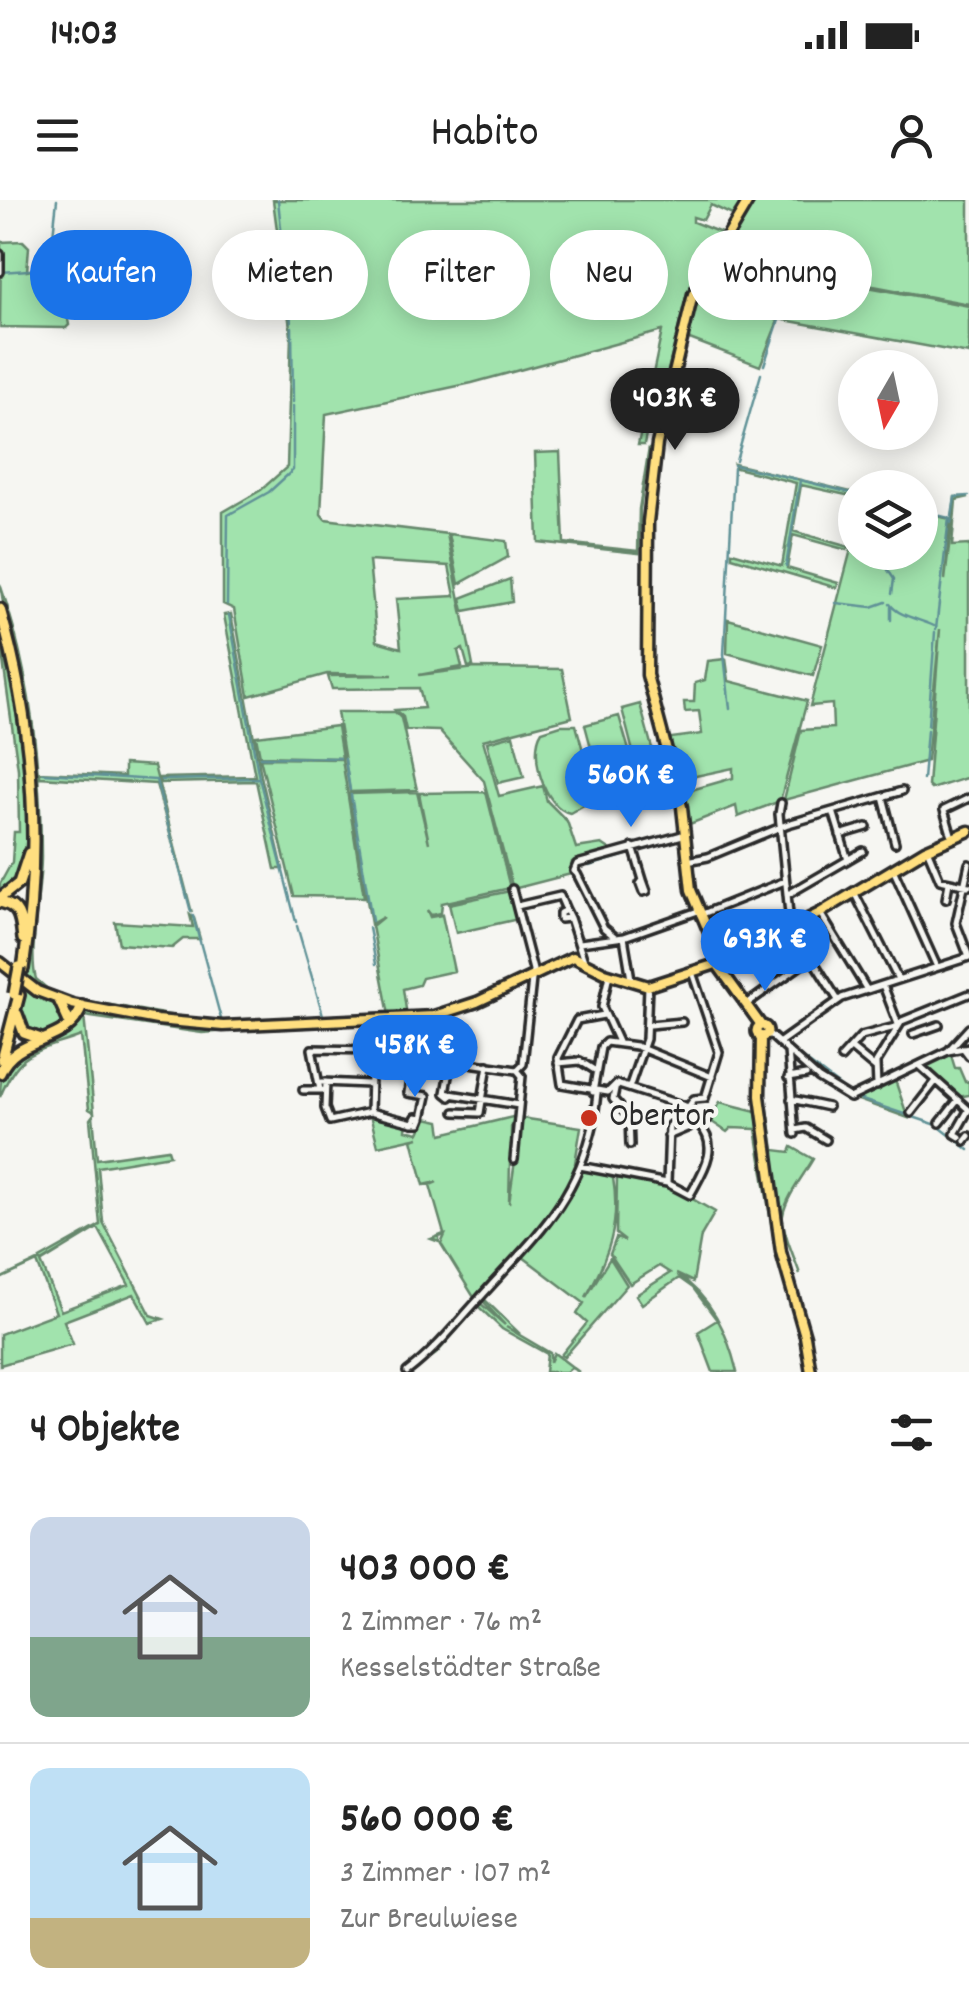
<!DOCTYPE html>
<html lang="de">
<meta charset="utf-8">
<style>
:root{--surface:#fff;--page:#f6f6f6;--text:#222;--muted:#767676;--line:#e0e0e0;--accent:#1a73e8}
body{margin:0;font-family:Dekko,sans-serif;background:var(--page);color:var(--text);height:100vh;display:flex;flex-direction:column;font-size:38px;white-space:nowrap}
*{box-sizing:border-box;margin:0}
p{font-size:32px;color:var(--muted)}
.icon{flex:none;width:55px;height:55px;fill:none;stroke:currentColor;stroke-width:2;stroke-linecap:round;stroke-linejoin:round}
.map{position:relative;height:1172px;overflow:hidden}
.drawer{display:flex;flex-direction:column;background:var(--surface);flex:1}
.drawer>*{flex:none}
.top-card{position:absolute;left:30px;top:30px;width:910px;height:90px;display:flex;gap:20px}
.needle{width:65px;rotate:189deg}
.buttons{position:absolute;left:838px;top:150px;display:grid;gap:20px}
.buttons a{display:grid;place-items:center;width:100px;height:100px;border-radius:50%;background:var(--surface);box-shadow:0 5px 25px #0003;font-size:50px}
.price{position:absolute;translate:-50% -85px;padding:0 22px;border-radius:35px;background:var(--accent);color:#fff;font-size:32px;line-height:65px;filter:drop-shadow(0 2px 5px #0008)}
.price::after{content:'';position:absolute;left:50%;top:60px;width:30px;height:22px;margin-left:-15px;background:inherit;clip-path:polygon(0 0,100% 0,50% 100%)}
.price.current{background:#222;color:#fff}
ul{padding:0;list-style:none}
li{display:flex;align-items:center;gap:30px;height:250px;padding:0 30px}
li+li{border-top:2px solid var(--line)}
li span{display:grid;place-items:center;flex:none;width:280px;height:200px;border-radius:20px;color:#555}
li>.icon{margin-inline-start:auto}
span .icon{width:120px;height:120px;fill:#fffc;stroke-width:1}
li b{font-size:42px}
h2{display:flex;justify-content:space-between;align-items:center;height:120px;padding:0 30px;font-size:42px}
.tag{padding:0 35px;border-radius:45px;background:var(--surface);box-shadow:0 5px 25px #0003;font-size:35px;line-height:90px}
.tag.current{background:var(--accent);color:#fff}
.status{display:flex;justify-content:space-between;align-items:center;height:70px;padding:0 50px;background:var(--surface);direction:ltr}
.status svg{height:28px;fill:currentColor}
header{display:flex;justify-content:space-between;align-items:center;height:130px;padding:0 30px;background:var(--surface);font-size:45px;font-weight:600}
.map>svg:first-child{display:block}
.green{fill:#a1e3ad;stroke:#66876c;stroke-width:2.5;fill-rule:evenodd}
.lines{fill:none;stroke-linecap:round;stroke-linejoin:round}
.stream{stroke:#619297;stroke-width:2.5}
.minor-casing{stroke:#2b2b2b;stroke-width:12}
.major-casing{stroke:#2b2b2b;stroke-width:15}
.highway-casing{stroke:#2b2b2b;stroke-width:16}
.minor{stroke:#f6f6f2;stroke-width:5}
.major{stroke:#ffdf80;stroke-width:8}
.highway{stroke:#ffdf80;stroke-width:9}
.highway-bridge-casing{stroke:#2b2b2b;stroke-width:16;stroke-linecap:butt}
.highway-bridge{stroke:#ffdf80;stroke-width:9}
.poi-dot{fill:#c8321e;stroke:#f6f6f2;stroke-width:4}
.labels{text-anchor:middle;dominant-baseline:central;stroke-width:9;stroke-linejoin:round;paint-order:stroke}
.poi-label{font-size:35px;fill:#2b2b2b;stroke:#f6f6f2;text-anchor:start}
</style>
<div class="status"><b>14:03</b><svg viewBox="0 0 49 12"><path d="M0 12V9h3v3zM5 12V6h3v6zM10 12V3h3v9zM15 12V0h3v12zM26 1h20v11H26zM47 4h2v5h-2z"/></svg></div>
<header><svg class="icon" aria-label="menu" viewBox="0 0 24 24"><path d="M4 6h16M4 12h16M4 18h16"/></svg>Habito<svg class="icon" aria-label="person" viewBox="0 0 24 24"><circle cx="12" cy="8" r="4"/><path d="M4 21q1-7 8-7t8 7"/></svg></header>
<div class="map">
<svg width="969" height="1172" viewBox="0 0 969 1172">
<rect width="100%" height="100%" fill="#f6f6f2"/>
<filter id="ink" filterUnits="userSpaceOnUse"><feTurbulence type="fractalNoise" baseFrequency=".01" numOctaves="2"/><feDisplacementMap in="SourceGraphic" scale="20" xChannelSelector="R" yChannelSelector="G"/><feConvolveMatrix kernelMatrix="1 2 1 2 8 2 1 2 1" color-interpolation-filters="sRGB"/></filter>
<g filter="url(#ink)">
<!-- green -->
<path class="green" d="M273,0H742L732,15L711,5L703,20L693,17V22L721,33L687,94L653,231L647,230L644,245H638L662,131L472,183L326,214L321,314L325,319L447,334L473,466L468,467L463,449L458,451L462,467L419,475L475,468L562,469L572,517L483,540L499,596L543,586L547,601L567,621L576,648L602,644L611,650L572,662L571,674L513,689L484,581L439,531L406,530L403,517L395,510L424,508L419,488L332,489L328,476L393,475L327,474L249,496L234,409L223,404V312L261,290L287,267L291,135ZM369,361L449,366L455,396L396,399L401,448L377,441Z
M751,0H969V104L799,72L727,37Z
M728,40L799,74L969,106V154L779,119L703,82Z
M23,41L29,47L27,71L42,68L48,58L57,60L69,125L66,128L0,127L1,42Z
M700,82L778,121L760,166L687,138L662,244L659,243Z
M649,248L640,309L639,353L538,342L535,253L560,252L564,343L638,351L639,309Z
M734,264L855,293V297L801,285L793,331L849,347L847,350L793,335L787,368L838,383L837,388L732,357V352L782,366L796,283L736,268Z
M955,297H969L956,300L952,346L969,345V577L931,589L928,586L940,429L927,561L784,600L801,530L833,528L832,504L810,506L855,334V352H920V312L950,319L945,380Z
M449,334L506,341L508,357L459,384Z
M510,379L512,402L464,411L461,398Z
M0,384C30,469 41,567 41,657C41,688 28,753 36,779L51,792L76,799L221,824C154,817 87,809 25,782L35,700L36,592Z
M231,414L261,576L283,669H275L256,581L160,583L159,578L255,576L224,415Z
M728,419L822,445L813,476L727,453Z
M0,439C14,495 43,627 17,679C14,686 6,690 0,695V684L12,662L14,632H19L18,569Z
M726,459L729,481L807,501L780,601L738,617L736,606L687,625L681,593L733,578V568L677,580L664,539L702,534L699,511L685,512L684,502H694L695,483L705,480L708,461Z
M640,504L658,570L639,575L622,509Z
M337,512H395L401,518L417,590L350,592Z
M619,516L635,571L600,581L585,525Z
M561,525H576L596,598L570,613C544,608 528,552 542,531Z
M337,526L342,558L260,556L256,536Z
M513,535L524,577L498,583L487,542Z
M260,558L342,559L364,697L294,696Z
M124,564L154,566L192,713L156,584L40,577V572L124,576Z
M417,592L429,643L419,593L486,592L510,688L442,703L441,713L431,715L427,710L430,717L442,715L454,771L422,778L419,785L403,789L407,816L389,815L372,726L383,717L371,724L349,594Z
M510,691L518,719L456,733L449,704Z
M190,715L194,718L200,739H183L172,748L119,744L115,722L193,727Z
M24,785L60,805L66,824L41,837L28,834L19,809L23,788L27,790Z
M84,811L170,824L283,827L202,833L84,816L94,912L89,909L81,836C36,853 20,848 0,897C0,854 16,860 47,842C60,835 72,821 84,811Z
M950,852L955,868H959L965,882L969,881V895L958,897L929,870L927,864Z
M895,880L908,918L858,900L859,896Z
M720,902L756,911L774,1041L756,929L731,928L727,932L709,920Z
M763,909L768,910L774,950L790,952L792,947L813,959C804,975 786,997 783,1015C780,1026 796,1062 800,1074L789,1044L781,1038Z
M93,915L97,959L168,949L170,955L98,967L103,1022L151,1115L163,1119L150,1123L134,1094L64,1121L73,1144L0,1165V1134L56,1113L37,1062L0,1079L40,1060L61,1111L129,1085L98,1028L42,1062L40,1059L100,1025L90,919Z
M370,915L407,924L406,930L419,933L426,918L440,921L442,934L517,916L516,923L511,925V937H515L510,961L509,1003L521,918L581,927L575,963L613,978C621,1024 608,1057 586,1097L610,1058L627,1085L564,1157L561,1155L587,1123L577,1114L584,1103L523,1057L484,1099L520,1134L506,1127L550,1153V1162L554,1153L579,1172L571,1168L566,1172H545L547,1154L502,1129L478,1106L436,1154L410,1171L436,1151L479,1102L505,1125L481,1099L556,1016L567,994L554,1015L475,1099L441,1044L445,1035L439,1037V1042L431,1039L444,1034L430,985L437,982L424,985L412,939L419,937L378,946Z
M617,978L668,985L715,1012L701,1036L693,1082L676,1074C712,1097 727,1132 737,1172H713L698,1132L717,1120L693,1088L679,1078L642,1104L636,1095L670,1073L659,1066L630,1084L610,1054L616,1038L625,1041L616,1034Z"/>
<g class="lines">
<!-- stream -->
<path class="stream" d="M278,0L291,122
M1,72L42,69L51,53L57,0
M702,82L779,120L764,165
M694,86L712,54
M292,127L293,202
M736,261L761,174
M734,265L796,279
M646,310L649,279
M920,311L949,318L936,429
M951,323L955,297L969,296
M877,352L882,365
M786,366L800,280L855,294
M888,370L894,379L892,394
M836,403L872,407L886,402
M227,404L228,315L269,292L293,270V206
M890,404C899,417 920,419 934,426
M229,415L259,578L296,722
M891,420V407
M642,466L644,382
M643,472L655,527
M730,509L724,454L734,268
M928,526L935,432
M657,531L665,557
M260,557L340,558
M345,559L350,590
M43,573L156,580L191,712
M161,580L259,578
M923,580L927,530
M351,595L372,721
M638,651L679,638
M589,666L633,653
M193,716L221,819
M297,726L323,815
M369,728L376,764
M784,844L850,894
M859,899L937,925L969,950"/>
<!-- minor casing -->
<g class="minor-casing">
<path id="minor" d="M0,54V72
M883,597L895,643
M781,603L779,614L790,724L838,800
M833,611L848,660
M840,635L867,627
M952,637L944,610L969,598
M633,647L643,680L640,684L643,692L647,691L643,680
M927,649L940,680L969,686
M687,661L708,657L788,624L902,591
M893,669L937,767
M577,674L574,671L577,664L686,634
M577,674L604,728L615,737
M512,689L533,770L523,864L517,870L522,876L514,960
M854,692L898,779
M787,695L863,651
M946,699L949,683
M517,706L560,696L566,710L560,713V719L570,718L566,710
M820,713L867,790
M700,715L785,681
M570,718L584,761
M624,737L631,779
M580,743L624,737L698,711
M969,757L956,723L969,664
M609,775L602,807L618,842
M883,785L898,824
M748,803L811,758
M604,815L577,820L558,858L562,884L608,892L616,884L688,907
M649,825L682,822
M768,833L819,879L850,898L948,851L969,847
M913,834L939,825
M780,842L842,798L969,757
M851,848L875,868
M963,848L969,856
M788,851L795,934
M948,851L969,828
M841,858L861,836L899,826
M558,863L580,861L596,871
M374,865L388,867L442,859L517,870
M919,865L969,910
M788,878L806,875
M322,882L369,884
M326,882L325,908L330,921L370,912L413,923
M616,884L613,899L629,917L630,945
M877,886L876,863L902,821L969,794
M629,888L646,839L648,786
M303,890H322
M320,890L312,849L378,850
M593,892L601,847L606,842L636,846L712,877
M408,893L416,841L462,843L472,835L465,834L463,840
M408,893L427,896L422,918
M445,893L450,897V894L445,893L451,860
M450,894L519,905
M791,899L828,907
M370,912L371,876L391,820
M455,912L480,913L488,865
M911,913L936,881
M422,918L420,923H413L416,917Z
M594,919L597,893
M940,923L958,900
M795,930L806,928L826,940
M668,936L708,919
M960,937L955,934L968,911
M965,941L969,936
M580,966L667,983L690,995C702,973 721,947 699,925
M667,983L669,926L681,917L694,899L705,898L719,852L692,772
M407,1172C435,1151 454,1126 477,1101C531,1040 575,1006 594,922"/>
</g>
<!-- major casing -->
<g class="major-casing">
<path id="major" d="M749,0L693,94L657,244L648,322L647,475L682,607L691,690L719,756V767L761,825
M0,762L37,791L72,804L157,820L223,826L434,816L477,802L573,757L605,773L648,786L713,765L820,713L925,650L969,631
M756.5 831a5.5 5.5 0 1 1 11 0a5.5 5.5 0 1 1-11 0Z
M761,836L760,896L781,1052L805,1136L811,1172"/>
</g>
<!-- highway casing -->
<g class="highway-casing">
<path id="highway" d="M0,409C34,528 42,647 23,769
M0,698L19,683L29,653
M0,702C21,706 21,721 23,739
M59,800L69,822
M17,814L24,833L41,839
M2,860L19,795
M0,873C17,833 67,848 82,806"/>
</g>
<!-- minor -->
<use href="#minor" class="minor"/>
<!-- major -->
<use href="#major" class="major"/>
<!-- highway -->
<use href="#highway" class="highway"/>
<!-- highway-bridge casing -->
<g class="highway-bridge-casing">
<path id="highway-bridge" d="M14,794L19,767"/>
</g>
<!-- highway-bridge -->
<use href="#highway-bridge" class="highway-bridge"/>
</g>
</g>
<!-- markers -->
<circle class="poi-dot" cx="589" cy="918" r="10"/>
<g class="labels">
<!-- poi labels -->
<g class="poi-label">
<text x="609" y="918">Obertor</text>
</g>
</g>
</svg>
<div class="buttons">
<a><svg class="needle" viewBox="-14 -14 28 28"><path d="M0-13l5 13h-10z" fill="#e53935"/><path d="M0 13l5-13h-10z" fill="#767676"/></svg></a>
<a><svg class="icon" aria-label="layers" viewBox="0 0 24 24"><path d="M12 4l9 5-9 5-9-5zM3 14l9 5 9-5"/></svg></a>
</div>
<b class="price current" style="left:675px;top:253px">403K €</b>
<b class="price" style="left:631px;top:630px">560K €</b>
<b class="price" style="left:765px;top:794px">693K €</b>
<b class="price" style="left:415px;top:900px">458K €</b>
<div class="top-card">
<a class="tag current">Kaufen</a>
<a class="tag">Mieten</a>
<a class="tag">Filter</a>
<a class="tag">Neu</a>
<a class="tag">Wohnung</a>
</div>
</div>
<section class="drawer">
<h2>4 Objekte<svg class="icon" aria-label="filters" viewBox="0 0 24 24"><path d="M4 7h16M4 17h16"/><circle cx="9" cy="7" r="2"/><circle cx="15" cy="17" r="2"/></svg></h2>
<ul>
<li><span style="background:linear-gradient(#c9d6e8 60%,#7fa58c 0)"><svg class="icon" aria-label="home" viewBox="0 0 24 24"><path d="M3 11l9-7 9 7M6 9v11h12V9"/></svg></span><div><b>403 000 €</b><p>2 Zimmer · 76 m²</p><p>Kesselstädter Straße</p></div></li>
<li><span style="background:linear-gradient(#bfe0f5 75%,#c2b280 0)"><svg class="icon" aria-label="home" viewBox="0 0 24 24"><path d="M3 11l9-7 9 7M6 9v11h12V9"/></svg></span><div><b>560 000 €</b><p>3 Zimmer · 107 m²</p><p>Zur Breulwiese</p></div></li>
</ul>
</section>
